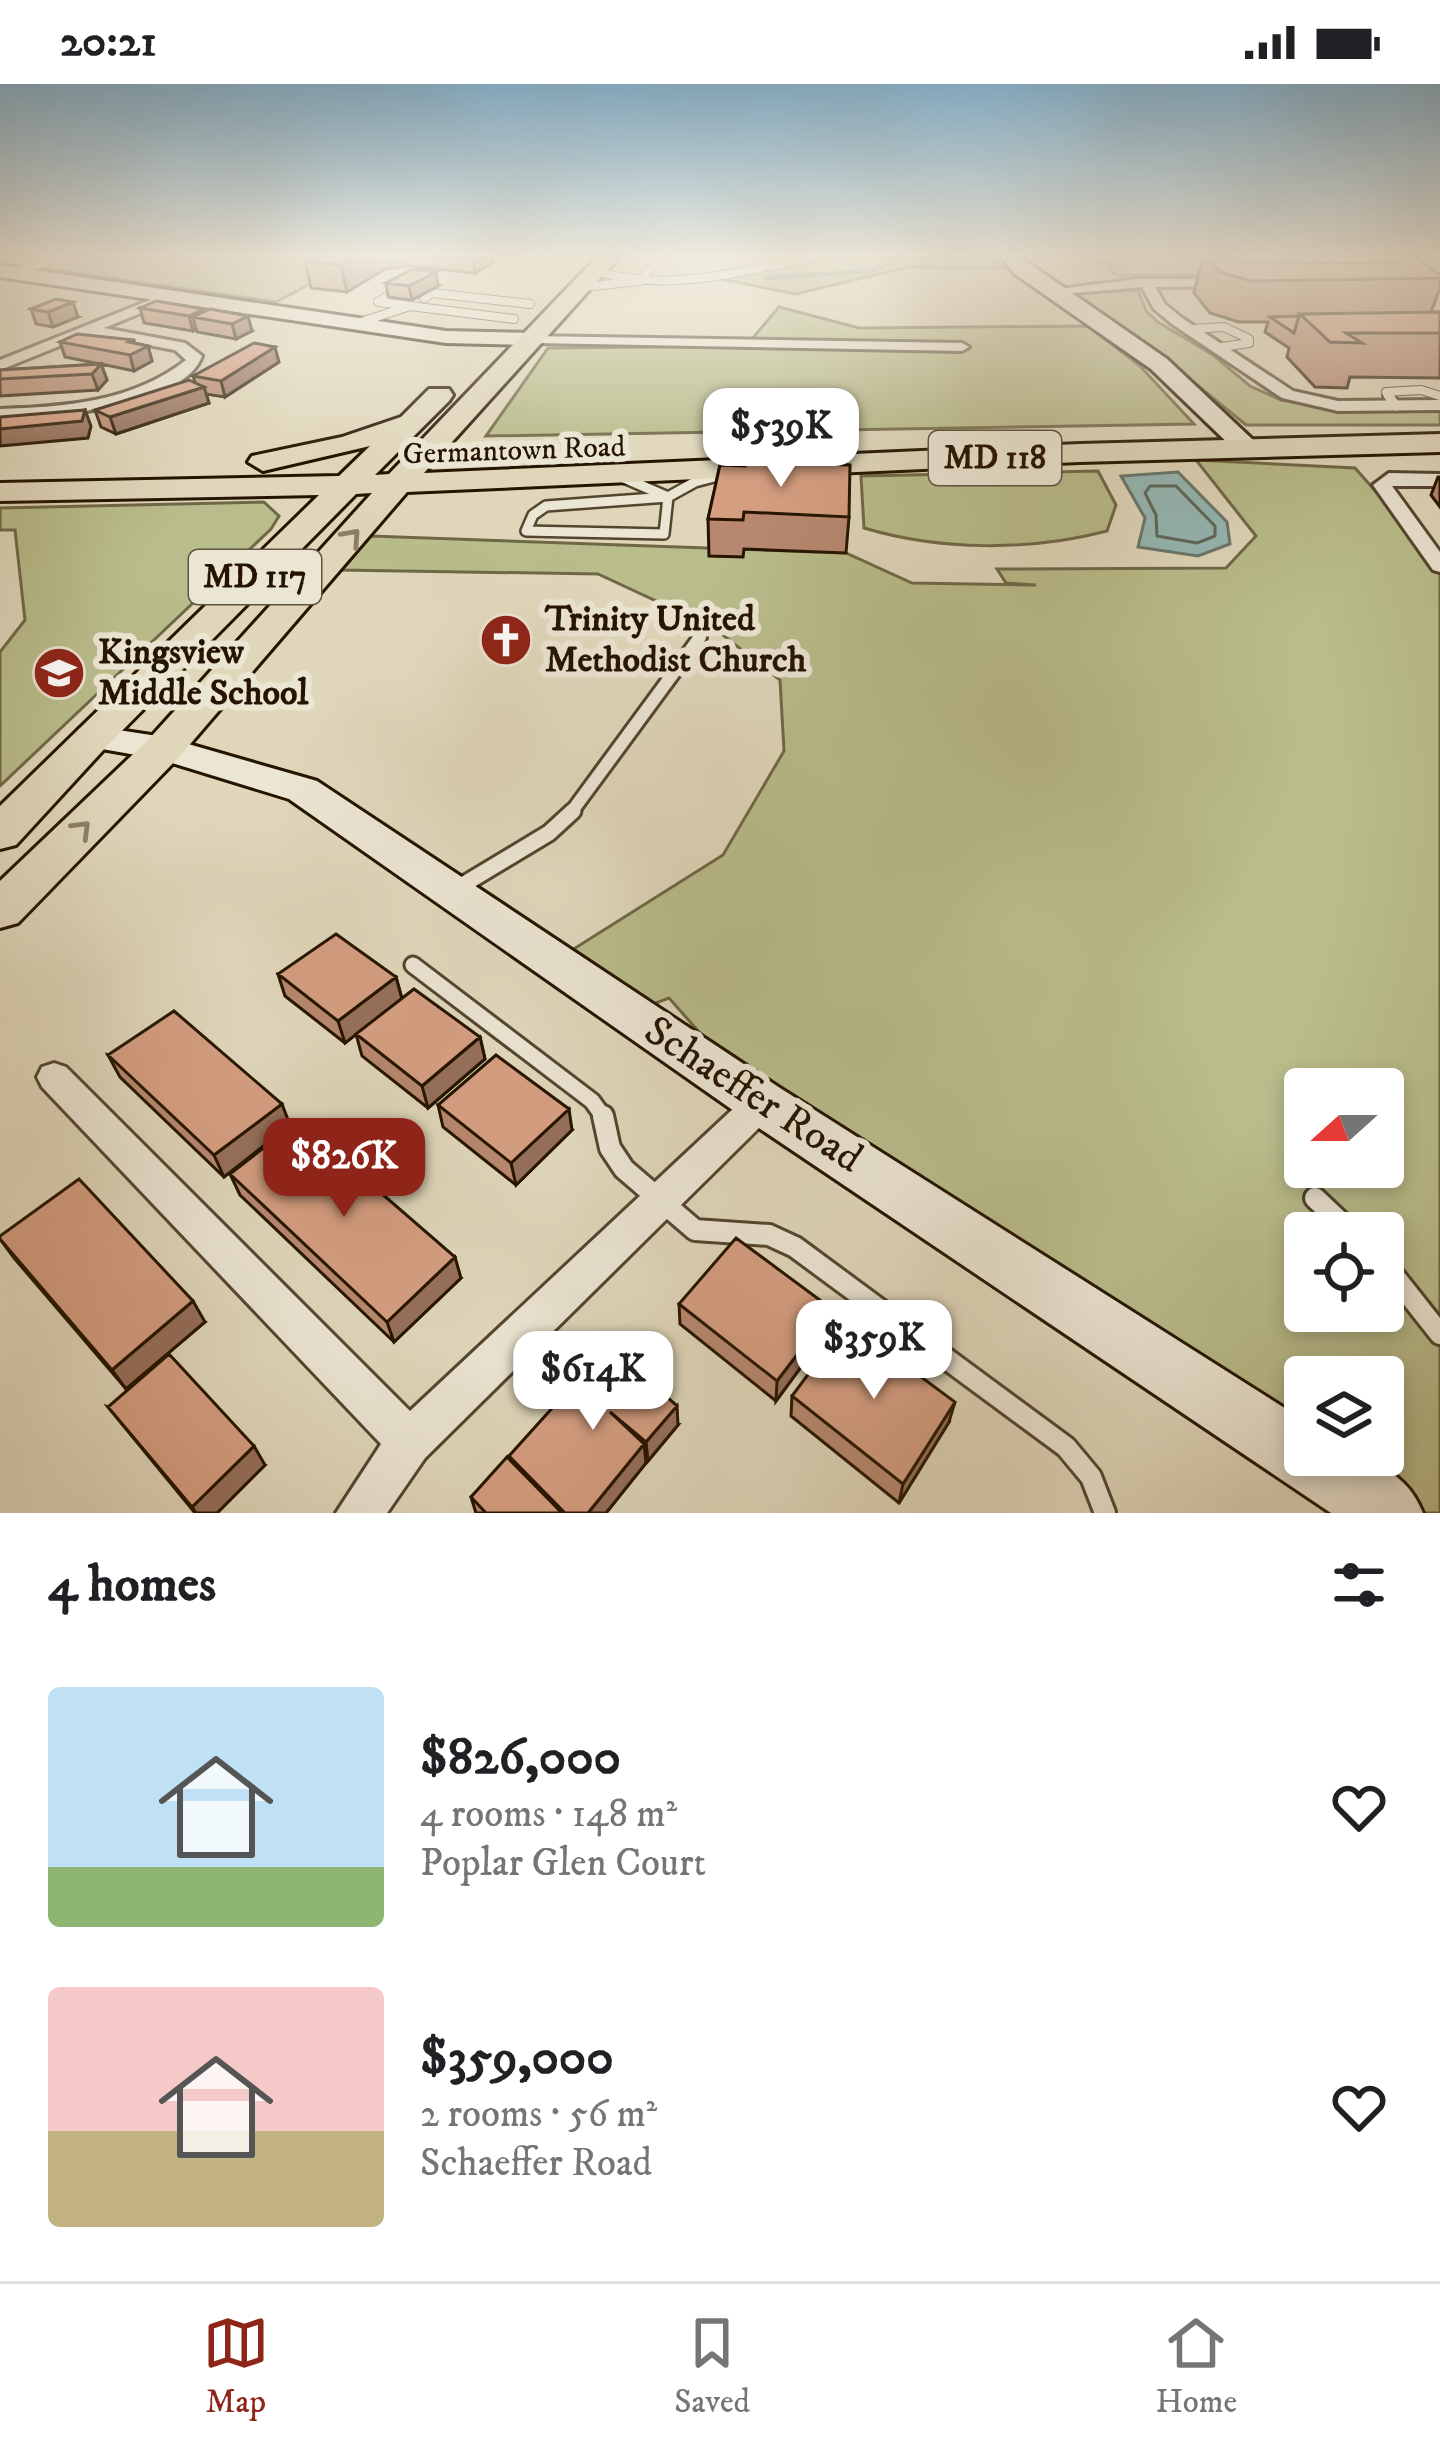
<!DOCTYPE html>
<meta charset="utf-8">
<style>
:root{--surface:#fff;--page:#f2f2f2;--text:#202124;--muted:#757577;--line:#e0e0e0;--accent:#8f2418}
body{margin:0;font-family:"IM FELL DW Pica",serif;background:var(--page);color:var(--text);height:100vh;display:flex;flex-direction:column;font-size:45px;white-space:nowrap}
*{box-sizing:border-box;margin:0}
p{font-size:39px;color:var(--muted)}
.icon{flex:none;width:66px;height:66px;fill:none;stroke:currentColor;stroke-width:2;stroke-linecap:round;stroke-linejoin:round}
.map{position:relative;height:1429px;overflow:hidden}
.side{display:flex;flex-direction:column;background:var(--surface);flex:1}
.side>*{flex:none}
.needle{width:78px;rotate:249deg}
.fabs{position:absolute;left:1284px;top:984px;display:grid;gap:24px}
.fabs a{display:grid;place-items:center;width:120px;height:120px;border-radius:12px;background:var(--surface);box-shadow:0 6px 18px #0003;font-size:60px}
.price{position:absolute;translate:-50% -102px;padding:0 27px;border-radius:24px;background:#fff;color:#222;font-size:39px;line-height:78px;filter:drop-shadow(0 3px 6px #0008)}
.price::after{content:'';position:absolute;left:50%;top:72px;width:36px;height:27px;margin-left:-18px;background:inherit;clip-path:polygon(0 0,100% 0,50% 100%)}
.price.on{background:var(--accent);color:#fff}
ul{padding:0;list-style:none}
li{display:flex;align-items:center;gap:36px;height:300px;padding:0 48px}
li span{display:grid;place-items:center;flex:none;width:336px;height:240px;border-radius:12px;color:#555}
li>.icon{margin-inline-start:auto}
span .icon{width:144px;height:144px;fill:#fffc;stroke-width:1}
li b{font-size:51px}
h2{display:flex;justify-content:space-between;align-items:center;height:144px;padding:0 48px;font-size:51px}
.status{display:flex;justify-content:space-between;align-items:center;height:84px;padding:0 60px;background:var(--surface);direction:ltr}
.status svg{height:33px;fill:currentColor}
.dock{display:flex;justify-content:space-around;align-items:center;height:168px;border-top:3px solid var(--line);background:var(--surface);font-size:33px;color:var(--muted)}
.dock a{display:grid;justify-items:center;gap:6px}
.dock .on{color:var(--accent)}
.map>svg:first-child{display:block}
.green{fill:#b9bc8b;stroke:#6f6846;stroke-width:3;fill-rule:evenodd}
.water{fill:#94b8b5;stroke:#68766d;stroke-width:3}
.lines{fill:none;stroke-linecap:round;stroke-linejoin:round}
.shore{stroke:#5c665a;stroke-width:3}
.stream{stroke:#68766d;stroke-width:4.5}
.lane-far4-casing{stroke:#54452f;stroke-width:10}
.lane-far3-casing{stroke:#54452f;stroke-width:14}
.lane-far2-casing{stroke:#54452f;stroke-width:18}
.lane-far1-casing{stroke:#54452f;stroke-width:21}
.lane-casing{stroke:#54452f;stroke-width:26}
.street-casing{stroke:#54452f;stroke-width:6}
.secondary-casing{stroke:#251400;stroke-width:6}
.primary-casing{stroke:#251400;stroke-width:6}
.lane-far4{stroke:#ebe5d3;stroke-width:8}
.lane-far3{stroke:#ebe5d3;stroke-width:9}
.lane-far2{stroke:#ebe5d3;stroke-width:12}
.lane-far1{stroke:#ebe5d3;stroke-width:15}
.lane{stroke:#ebe5d3;stroke-width:20}
.street{fill:#ebe5d3;fill-rule:evenodd}
.secondary{fill:#ebe5d3;fill-rule:evenodd}
.primary{fill:#e0d7bb;fill-rule:evenodd}
.wall{fill:#b7886f;stroke:#251400;stroke-width:3}
.shaded-wall{fill:#956f5a;stroke:#251400;stroke-width:3}
.building{fill:#d59e81;stroke:#251400;stroke-width:3}
.oneway{stroke:#8c7f67}
.labels{text-anchor:middle;dominant-baseline:central;stroke-width:12;stroke-linejoin:round;paint-order:stroke}
.far-street-label{font-size:30px;fill:#251400;stroke:#ebe5d3}
.shield{fill:#ebe5d3;stroke:#60533f;stroke-width:3}
.shield-label{font-size:33px;font-weight:bold;fill:#251400}
.poi-label{font-size:36px;font-weight:bold;fill:#251400;stroke:#ebe5d3;text-anchor:start}
.near-street-label{font-size:42px;fill:#251400;stroke:#ebe5d3}
</style>
<div class="status"><b>20:21</b><svg viewBox="0 0 49 12"><path d="M0 12V9h3v3zM5 12V6h3v6zM10 12V3h3v9zM15 12V0h3v12zM26 1h20v11H26zM47 4h2v5h-2z"/></svg></div>
<div class="map">
<svg width="1440" height="1429" viewBox="0 0 1440 1429">
<rect width="100%" height="100%" fill="#e0d7bb"/>
<filter id="stains"><feTurbulence type="fractalNoise" baseFrequency=".00167" numOctaves="4"/><feColorMatrix values="0 0 0 0 .2 0 0 0 0 .09 0 0 0 0 .02 0 0 0 .5 -.17"/></filter>
<radialGradient id="worn" r=".72"><stop offset=".6" stop-color="#630" stop-opacity="0"/><stop offset="1" stop-color="#630" stop-opacity=".3"/></radialGradient>
<!-- green -->
<path class="green" d="M0,173H361L276,218L0,178Z
M836,173H992L1003,184L908,183L796,210L721,195Z
M1074,173H1231L1223,180L1352,192L1116,191L1108,184L1122,182Z
M1138,206L1146,227L1158,238L1213,271L1250,302L1281,316L1325,324L1440,325V341H1246L1179,286L1068,209Z
M779,223L859,244L1088,242L1140,282L1194,340L486,352L548,264L746,262Z
M1196,376L1355,384L1440,480V1429H1390L762,1019L669,914L629,929L553,878L723,771L784,667L780,596L714,544L598,490L341,486L371,452L846,469L912,499L1036,501L1006,499L997,485L1226,484L1256,452ZM1305,1005H1383V1083H1305ZM1305,1149H1383V1227H1305ZM1305,1293H1383V1371H1305Z
M1098,387L1116,421L1107,447C1030,467 941,467 864,444L861,392Z
M264,418L279,432L271,445L0,702V568L25,536L15,446H0V424Z"/>
<!-- water -->
<path class="water" d="M1178,388L1227,438L1230,460L1198,472L1138,463L1145,434L1121,392Z"/>
<g class="lines">
<!-- shore -->
<path class="shore" d="M1150,402H1176L1215,442V452L1197,459L1157,452L1156,431L1145,409Z"/>
<!-- stream -->
<path class="stream" d="M766,194L871,187L901,173"/>
<!-- lane-far4 casing -->
<g class="lane-far4-casing">
<path id="lane-far4" d="M596,187C669,210 744,186 816,173
M15,189L58,173
M402,203L378,218L405,221
M582,203L640,197L661,173
M424,214L432,209L530,220
M355,240L410,222L514,235
M1192,245L1224,243L1249,255V259L1222,263
M1390,314L1386,308L1421,306L1440,312"/>
</g>
<!-- lane-far3 casing -->
<g class="lane-far3-casing">
<path id="lane-far3" d="M1388,311L1396,322
M624,394L668,413
M668,413L664,450L526,447L533,431L546,422Z
M668,413L695,398L722,391"/>
</g>
<!-- lane-far2 casing -->
<g class="lane-far2-casing">
<path id="lane-far2" d="M570,730L700,553"/>
</g>
<!-- lane-far1 casing -->
<g class="lane-far1-casing">
<path id="lane-far1" d="M456,805L549,749L573,727
M413,881L592,1017L605,1035"/>
</g>
<!-- lane casing -->
<g class="lane-casing">
<path id="lane" d="M603,1032L610,1064L624,1085L695,1146L769,1151L795,1163L1066,1363L1091,1393L1105,1429
M1315,1114L1352,1149
M1383,1178L1440,1250"/>
</g>
<!-- street casing -->
<g class="street-casing">
<path id="street" d="M1136,195H1238L1233,202L1155,203L1165,220L1182,234L1293,307L1338,317L1440,316V326L1338,327L1282,314L1172,240L1154,225L1142,203L1052,211L1045,207Z
M165,210L170,217L104,244L185,259L202,272C184,324 47,333 0,335V325C64,323 133,318 186,276L175,266L89,250L0,286V276Z
M530,252L962,259L969,263L962,267L535,259L530,258Z
M1440,390V402H1392L1440,468V488L1433,486L1373,401L1389,389Z
M54,979L66,983L410,1327L750,1009L762,1004L774,1009L780,1019L774,1029L425,1374L387,1429H336L381,1360L42,1003L37,993L42,983Z"/>
</g>
<!-- secondary casing -->
<g class="secondary-casing">
<path id="secondary" d="M1001,173H1020L1167,275L1253,356L1257,361L1253,366H1235L1151,285L1015,190Z
M0,181L446,247L535,249L546,255L535,261L446,259L0,193Z
M92,642L164,653L317,697L780,1004L1305,1337V1371C1355,1371 1402,1377 1423,1429H1331L744,1034L289,715L159,675L79,661L74,653L79,645Z"/>
</g>
<!-- primary casing -->
<g class="primary-casing">
<path id="primary" d="M597,173H619L424,389L1080,360L1440,350V368L1080,378L407,408L179,673L18,839L0,844V797L149,655L372,409L356,410L107,662L16,761L0,765V722L319,411L0,417V399L339,392L370,362L263,387L248,378L252,372L342,353L401,333L429,305H449L453,311L449,317L375,391L389,390Z"/>
</g>
<!-- lane-far4 -->
<use href="#lane-far4" class="lane-far4"/>
<!-- lane-far3 -->
<use href="#lane-far3" class="lane-far3"/>
<!-- lane-far2 -->
<use href="#lane-far2" class="lane-far2"/>
<!-- lane-far1 -->
<use href="#lane-far1" class="lane-far1"/>
<!-- lane -->
<use href="#lane" class="lane"/>
<!-- street -->
<use href="#street" class="street"/>
<!-- secondary -->
<use href="#secondary" class="secondary"/>
<!-- primary -->
<use href="#primary" class="primary"/>
</g>
<!-- wall -->
<path class="wall" d="M313,173H492L493,178L475,189L409,182L385,185L347,208L311,204L305,177Z
M1203,173H1239L1244,178L1380,179L1382,173H1416L1440,191V204L1431,228H1440V294L1350,293L1347,304L1315,303L1287,273L1289,264L1265,248L1268,238H1239L1210,229L1194,209Z
M386,199L438,202L412,216L388,213Z
M140,224L205,228L252,247L236,255L197,248L196,245L193,247L144,239Z
M31,225L78,233L53,243L36,240Z
M60,258L135,259L148,262L152,277L134,287L101,280L107,296L98,306L0,312V286L100,280L65,273Z
M279,278L225,313L206,310L209,319L116,350L101,343L95,326L195,298L193,292Z
M720,381L849,433L846,469L744,465L743,473L709,472L708,435Z
M1438,393H1440V423L1431,411Z
M278,890L396,893L402,915L480,953L485,975L428,1024L362,972L356,950L345,959L285,912Z
M108,971L290,1041L224,1093L120,993Z
M438,1021L572,1046L516,1101L443,1043Z
M230,1090L461,1194L394,1258L240,1111Z
M0,1155L205,1238L126,1305L14,1174Z
M679,1220L832,1225L829,1245L776,1317L680,1240Z
M792,1312L949,1338L899,1419L791,1332Z
M108,1323L265,1381L217,1429H195Z
M678,1341L648,1377L645,1376L646,1379L606,1429H476L471,1413L511,1377L509,1372Z"/>
<!-- shaded-wall -->
<path class="shaded-wall" d="M355,173H407L409,182L385,185L347,208L341,181Z
M473,173H492L493,178L475,189Z
M436,188L438,202L412,216L409,202Z
M73,218L78,233L53,243L48,228Z
M204,225L207,235L193,233L196,245L193,247L189,232Z
M248,232L252,247L236,255L232,240Z
M134,256L137,267L148,262L152,277L134,287L130,271L129,258Z
M275,263L279,278L225,313L221,297Z
M101,280L107,296L98,306L92,290Z
M204,303L209,319L116,350L110,333Z
M85,326L91,342L88,354L0,362V345Z
M396,893L402,915L345,959L338,937Z
M480,953L485,975L428,1024L422,1002Z
M282,1020L290,1041L224,1093L214,1071Z
M569,1025L572,1046L516,1101L511,1079Z
M455,1173L461,1194L394,1258L387,1238Z
M193,1217L205,1238L126,1305L112,1286Z
M832,1225L829,1245L776,1317L777,1297Z
M955,1318L949,1338L899,1419L903,1400Z
M677,1322L678,1341L648,1377L646,1358Z
M644,1360L646,1379L606,1429H588Z
M254,1362L265,1381L217,1429H196L192,1423Z"/>
<!-- building -->
<path class="building" d="M313,173H355L341,181L305,177Z
M1207,173H1239L1244,178L1395,179L1387,173H1416L1440,191V194L1251,197L1220,188Z
M413,185L436,188L409,202L386,199Z
M56,215L73,218L48,228L31,225Z
M156,217L204,225L189,232L140,224Z
M210,225L248,232L232,240L193,233Z
M1440,228V249H1346L1362,259L1330,258L1300,230Z
M1299,232L1294,249L1270,233Z
M77,250L134,256L129,258L148,262L130,271L60,258Z
M254,259L275,263L221,297L193,292Z
M101,280L92,290L0,295V286Z
M189,296L204,303L110,333L95,326Z
M85,326L82,337L0,345V333Z
M746,377L850,381L849,433L744,428L743,436L708,435L720,381L745,382Z
M336,850L396,893L338,937L278,890Z
M414,905L480,953L422,1002L356,950Z
M174,927L282,1020L214,1071L108,971Z
M496,971L569,1025L511,1079L438,1021Z
M298,1037L455,1173L387,1238L230,1090Z
M79,1095L193,1217L112,1286L0,1155V1152Z
M736,1154L832,1225L777,1297L679,1220Z
M847,1238L955,1318L903,1400L792,1312Z
M609,1261L677,1322L646,1358L610,1328L644,1360L588,1429H565L509,1372Z
M169,1270L254,1362L192,1423L108,1323Z
M507,1373L562,1429H486L471,1413Z"/>
<!-- one-way arrows -->
<defs><path id="oneway-chevron" d="M-2-3.5L2.5 0L-2 3.5" fill="none" stroke-width="1.6" stroke-linecap="round" stroke-linejoin="round" transform="scale(3)"/></defs>
<g class="oneway">
<use href="#oneway-chevron" transform="translate(352 453) rotate(-48)"/>
<use href="#oneway-chevron" transform="translate(82 745) rotate(-45)"/>
</g>
<!-- sky -->
<linearGradient id="sky" x2="0" y2="1"><stop stop-color="#86b6d4"/><stop offset="0.46" stop-color="#f1ede0"/><stop offset="1" stop-color="#f1ede0" stop-opacity="0"/></linearGradient>
<rect width="1440" height="373" fill="url(#sky)"/>
<!-- icons -->
<defs>
<g id="church-disc" transform="scale(2.7)"><circle r="9.5" fill="#8f2418" stroke="#ebe5d3"/><path d="M-1.2-6h2.4v3.5h3.3v2.4h-3.3V6h-2.4V-.1h-3.3v-2.4h3.3Z" fill="#fff"/></g>
<g id="school-disc" transform="scale(2.7)"><circle r="9.5" fill="#8f2418" stroke="#ebe5d3"/><path d="M0-5L7-2L0 1L-7-2ZM-4 1L0 2.5L4 1V4Q0 6-4 4Z" fill="#fff"/></g>
</defs>
<g fill-rule="evenodd">
<use href="#church-disc" x="506" y="556"/>
<use href="#school-disc" x="59" y="589"/>
</g>
<g class="labels">
<!-- far-street labels -->
<g class="far-street-label">
<text transform="translate(514 367) rotate(-2)">Germantown Road</text>
</g>
<!-- shield labels -->
<g class="shield">
<rect x="929" y="347" width="132" height="54" rx="9"/>
<rect x="189" y="466" width="132" height="54" rx="9"/>
</g>
<g class="shield-label">
<text x="995" y="374">MD 118</text>
<text x="255" y="493">MD 117</text>
</g>
<!-- poi labels -->
<g class="poi-label">
<text x="545" y="535">Trinity United<tspan x="545" dy="41">Methodist Church</tspan></text>
<text x="98" y="568">Kingsview<tspan x="98" dy="41">Middle School</tspan></text>
</g>
<!-- near-street labels -->
<g class="near-street-label">
<text transform="translate(753 1011) rotate(33)">Schaeffer Road</text>
</g>
</g>
<rect width="100%" height="100%" filter="url(#stains)"/>
<rect width="100%" height="100%" fill="url(#worn)"/>
</svg>
<div class="fabs">
<a><svg class="needle" viewBox="-14 -14 28 28"><path d="M0-13l5 13h-10z" fill="#e53935"/><path d="M0 13l5-13h-10z" fill="#757577"/></svg></a>
<a><svg class="icon" aria-label="locate" viewBox="0 0 24 24"><circle cx="12" cy="12" r="6"/><path d="M12 2v4M12 18v4M2 12h4M18 12h4"/></svg></a>
<a><svg class="icon" aria-label="layers" viewBox="0 0 24 24"><path d="M12 4l9 5-9 5-9-5zM3 14l9 5 9-5"/></svg></a>
</div>
<b class="price" style="left:781px;top:406px">$539K</b>
<b class="price on" style="left:344px;top:1136px">$826K</b>
<b class="price" style="left:874px;top:1318px">$359K</b>
<b class="price" style="left:593px;top:1349px">$614K</b>
</div>
<section class="side">
<h2>4 homes<svg class="icon" aria-label="filters" viewBox="0 0 24 24"><path d="M4 7h16M4 17h16"/><circle cx="9" cy="7" r="2"/><circle cx="15" cy="17" r="2"/></svg></h2>
<ul>
<li><span style="background:linear-gradient(#bfe0f5 75%,#8fb573 0)"><svg class="icon" aria-label="home" viewBox="0 0 24 24"><path d="M3 11l9-7 9 7M6 9v11h12V9"/></svg></span><div><b>$826,000</b><p>4 rooms · 148 m²</p><p>Poplar Glen Court</p></div><svg class="icon" aria-label="heart" viewBox="0 0 24 24"><path d="M12 20l-8-8c-3-5 5-10 8-4 3-6 11-1 8 4z"/></svg></li>
<li><span style="background:linear-gradient(#f6c9c9 60%,#c2b280 0)"><svg class="icon" aria-label="home" viewBox="0 0 24 24"><path d="M3 11l9-7 9 7M6 9v11h12V9"/></svg></span><div><b>$359,000</b><p>2 rooms · 56 m²</p><p>Schaeffer Road</p></div><svg class="icon" aria-label="heart" viewBox="0 0 24 24"><path d="M12 20l-8-8c-3-5 5-10 8-4 3-6 11-1 8 4z"/></svg></li>
</ul>
</section>
<nav class="dock">
<a class="on"><svg class="icon" aria-label="map" viewBox="0 0 24 24"><path d="M3 6l6-2 6 2 6-2v14l-6 2-6-2-6 2zM9 4v14M15 6v14"/></svg>Map</a>
<a><svg class="icon" aria-label="saved" viewBox="0 0 24 24"><path d="M7 4h10v16l-5-4-5 4z"/></svg>Saved</a>
<a><svg class="icon" aria-label="home" viewBox="0 0 24 24"><path d="M3 11l9-7 9 7M6 9v11h12V9"/></svg>Home</a>
</nav>
